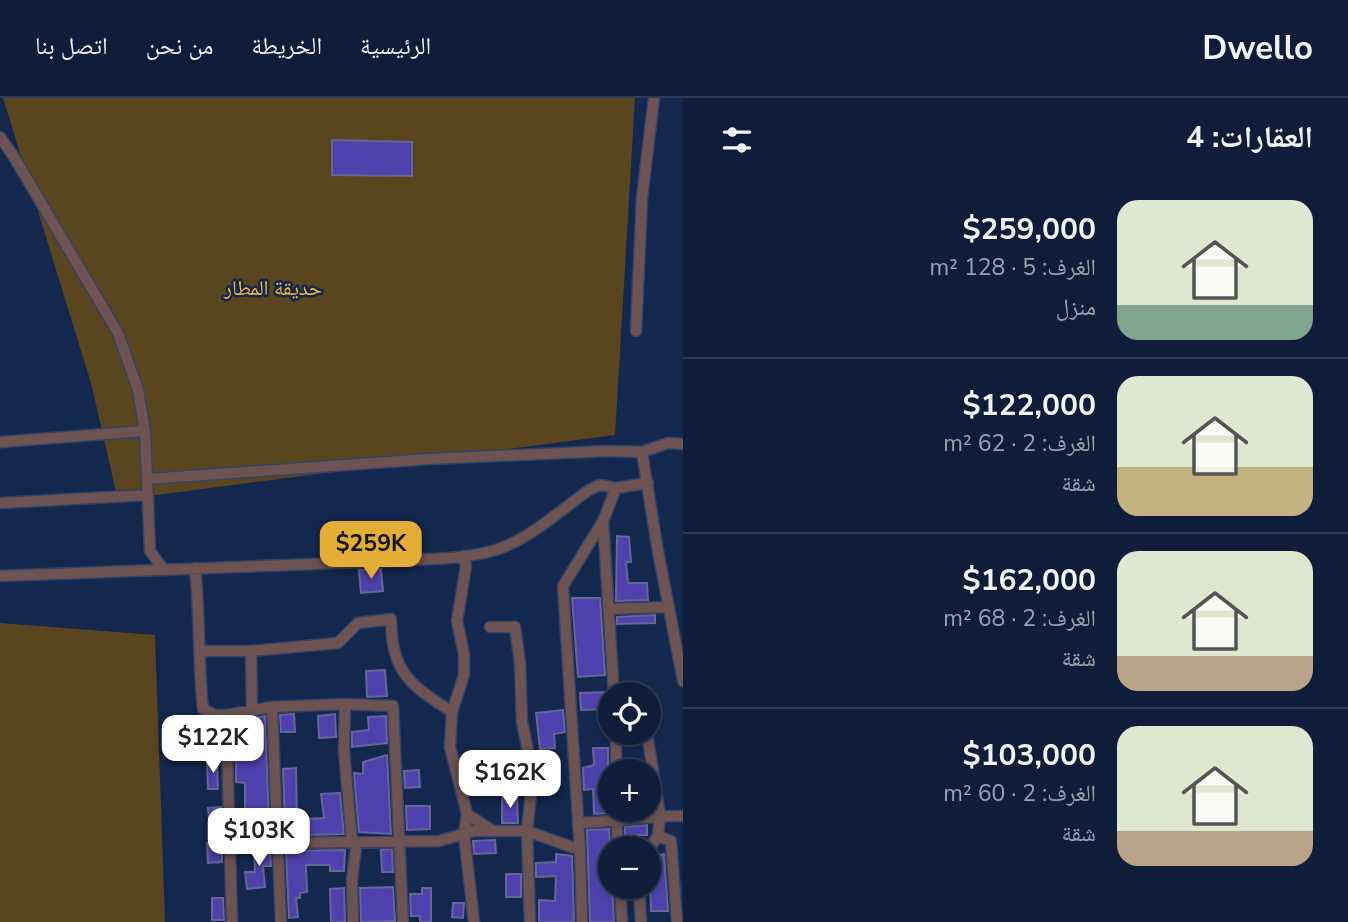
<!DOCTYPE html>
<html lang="ar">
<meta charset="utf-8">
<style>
:root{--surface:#0f1d3a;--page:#182642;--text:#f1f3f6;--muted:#9ba2af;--line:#2f3b54;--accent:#e3ae35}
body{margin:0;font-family:"Nunito Sans","Noto Naskh Arabic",sans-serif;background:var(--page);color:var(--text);direction:rtl;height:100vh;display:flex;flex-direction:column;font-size:26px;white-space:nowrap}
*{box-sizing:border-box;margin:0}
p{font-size:23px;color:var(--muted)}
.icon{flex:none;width:38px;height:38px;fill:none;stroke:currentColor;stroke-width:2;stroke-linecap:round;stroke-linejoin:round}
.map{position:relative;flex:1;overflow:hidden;direction:ltr}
.panel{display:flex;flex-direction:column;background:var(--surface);width:665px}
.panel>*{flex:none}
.fabs{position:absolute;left:598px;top:584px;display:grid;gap:14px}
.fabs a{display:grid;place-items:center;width:63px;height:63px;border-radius:50%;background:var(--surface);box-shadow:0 4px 10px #0003,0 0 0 2px var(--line);font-size:35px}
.price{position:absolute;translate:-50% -60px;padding:0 16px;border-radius:14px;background:#fff;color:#222;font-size:23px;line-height:46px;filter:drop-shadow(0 2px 4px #0008)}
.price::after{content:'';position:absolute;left:50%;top:42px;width:21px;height:16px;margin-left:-10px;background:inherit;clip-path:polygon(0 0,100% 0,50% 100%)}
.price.current{background:var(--accent);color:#111}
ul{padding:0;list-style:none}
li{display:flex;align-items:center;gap:21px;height:175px;padding:0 35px}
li+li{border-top:2px solid var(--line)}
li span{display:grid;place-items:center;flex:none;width:196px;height:140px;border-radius:21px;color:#555}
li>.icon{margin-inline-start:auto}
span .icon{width:84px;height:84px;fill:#fffc;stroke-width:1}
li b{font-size:30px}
h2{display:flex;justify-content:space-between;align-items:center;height:84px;padding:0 35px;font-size:30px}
header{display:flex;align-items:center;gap:42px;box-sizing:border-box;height:98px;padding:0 35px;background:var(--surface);border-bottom:2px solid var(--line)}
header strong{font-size:33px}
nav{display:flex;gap:38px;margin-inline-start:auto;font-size:24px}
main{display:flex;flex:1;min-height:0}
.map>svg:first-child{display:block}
.green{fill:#59461f}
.building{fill:#5042ae;stroke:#666697;stroke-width:2}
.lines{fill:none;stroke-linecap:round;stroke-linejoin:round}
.street-casing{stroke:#334467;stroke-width:13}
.street{stroke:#6d5452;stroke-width:10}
.labels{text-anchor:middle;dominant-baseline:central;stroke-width:5;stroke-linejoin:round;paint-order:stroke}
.park-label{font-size:21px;fill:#f8bd34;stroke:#14274e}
</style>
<header>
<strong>Dwello</strong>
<nav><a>الرئيسية</a><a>الخريطة</a><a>من نحن</a><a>اتصل بنا</a></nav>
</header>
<main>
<section class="panel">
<h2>العقارات: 4<svg class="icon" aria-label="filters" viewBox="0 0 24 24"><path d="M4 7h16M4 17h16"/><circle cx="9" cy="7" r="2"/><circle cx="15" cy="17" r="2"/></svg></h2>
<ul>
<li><span style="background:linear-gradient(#dfe7d0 75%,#7fa58c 0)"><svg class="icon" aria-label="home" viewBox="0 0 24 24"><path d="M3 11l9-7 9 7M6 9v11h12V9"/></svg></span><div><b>$259,000</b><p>الغرف: 5 · 128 m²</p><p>منزل</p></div></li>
<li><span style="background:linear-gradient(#dfe7d0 65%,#c2b280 0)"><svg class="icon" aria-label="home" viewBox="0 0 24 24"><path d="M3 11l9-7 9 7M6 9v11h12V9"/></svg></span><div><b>$122,000</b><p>الغرف: 2 · 62 m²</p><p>شقة</p></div></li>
<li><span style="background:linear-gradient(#dfe7d0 75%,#b9a48a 0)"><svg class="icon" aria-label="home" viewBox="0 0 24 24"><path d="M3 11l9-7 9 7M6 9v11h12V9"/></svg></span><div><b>$162,000</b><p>الغرف: 2 · 68 m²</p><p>شقة</p></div></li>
<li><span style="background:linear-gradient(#dfe7d0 75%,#b9a48a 0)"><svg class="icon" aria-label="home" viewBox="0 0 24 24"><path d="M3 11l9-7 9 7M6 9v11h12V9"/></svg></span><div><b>$103,000</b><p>الغرف: 2 · 60 m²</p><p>شقة</p></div></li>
</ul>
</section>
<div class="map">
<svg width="683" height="824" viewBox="0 0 683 824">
<rect width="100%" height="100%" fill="#14274e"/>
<!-- green -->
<path class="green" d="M3,0H635L615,337L118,402L91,285Z
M0,525L155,537L165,824H0Z"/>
<!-- building -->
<path class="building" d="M332,42L412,44V78L332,77Z
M617,438L629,439L631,464H626L628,485H647L648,502L616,503Z
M381,471L383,493L361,495L359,472Z
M572,500H600L605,577L578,579Z
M655,517V525L617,526V519Z
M385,572L387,598L367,599L366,573Z
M606,594L607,601L611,604V611L581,612L580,595Z
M563,612L565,634L554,636L555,650L540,651L536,615Z
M294,616L295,634H281L280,617Z
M335,616L336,639L319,640L318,618Z
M265,618L269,725L268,732H257L256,721H237V713H245V685L236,684V648L253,649L252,621Z
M386,618L387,645L352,649V634L369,632L368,619Z
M593,650H608V674L611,680V706L608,715L594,716L593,691L584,692L583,670L594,667Z
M387,657L391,736L359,734L354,675L363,676V664Z
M217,662L218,691H208L207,663Z
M296,670L297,724H285L283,671Z
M419,672L420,689L405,690L404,673Z
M340,695L344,736L307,737L306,721L324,720L321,696Z
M517,698L518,725H502V699Z
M406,708H430V731L407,732Z
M221,709V722L209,723L208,710Z
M647,727V737H625V729Z
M609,731L614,824H590L587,732Z
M495,742L496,755L474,756L473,743Z
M222,744V764L208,765L207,745Z
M270,749L271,768H263L265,789L247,791L245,774H255L254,750Z
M392,751L393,774H382L381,752Z
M345,752L344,773H330V767H306L307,794L300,795V800H296L298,819L289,820L286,753Z
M556,756L572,758L574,824H539V802L555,803L556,778L536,779V765L556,764Z
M664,756L668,813H651L649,760Z
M506,776H521V799H506Z
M393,789L395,823L361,824L360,790Z
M344,790L345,824H331L330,791Z
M422,790H431V824H420V818H411L410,796H422Z
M212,800H223L224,822H212Z
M453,805H464L463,820L452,819Z"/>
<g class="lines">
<!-- street casing -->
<g class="street-casing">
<path id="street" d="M0,39L14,59L118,235L138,292L145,333L150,453L164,472
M636,233L642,100L654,0
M0,344L145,333
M683,346L668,345L642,354L657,448L683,583
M147,381L429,361L607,353L642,354
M0,405L148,397
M463,458L466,468L457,523L464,556V577L452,614L450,649L467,716L464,736L474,824
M195,470C200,517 198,564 203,611L215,617H226L272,609L345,606L393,608L403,824
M0,478L391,463C423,461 457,462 488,454C525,446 559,413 589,392L600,387L616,390
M610,511L668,509
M490,529H515L520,565L522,624L528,653L531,696L527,733L530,824
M200,553H251L338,545L358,525L391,521C392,575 409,586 452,614
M251,553L252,611
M614,597L603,423L616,390L648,385
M345,606L344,653L352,743L356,749L352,782L353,824
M272,609L281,824
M226,617L232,824
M616,635V674
M647,635L660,717L658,738L671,743L677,824
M616,712L618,751
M467,716L493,733
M578,725C613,724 648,717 683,718
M278,745L439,743L474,733H527L580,752
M649,751L658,738
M620,789L622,824
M639,789L641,824
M582,824L580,752L563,488L603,423"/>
</g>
<!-- street -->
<use href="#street" class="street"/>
</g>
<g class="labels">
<!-- park labels -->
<g class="park-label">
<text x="273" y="190">حديقة المطار</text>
</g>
</g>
</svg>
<div class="fabs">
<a><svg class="icon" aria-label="locate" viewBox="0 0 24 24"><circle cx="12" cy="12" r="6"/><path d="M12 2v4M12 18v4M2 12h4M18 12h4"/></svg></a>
<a>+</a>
<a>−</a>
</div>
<b class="price current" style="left:371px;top:483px">$259K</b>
<b class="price" style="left:213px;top:677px">$122K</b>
<b class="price" style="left:510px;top:712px">$162K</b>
<b class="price" style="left:259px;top:770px">$103K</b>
</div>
</main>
